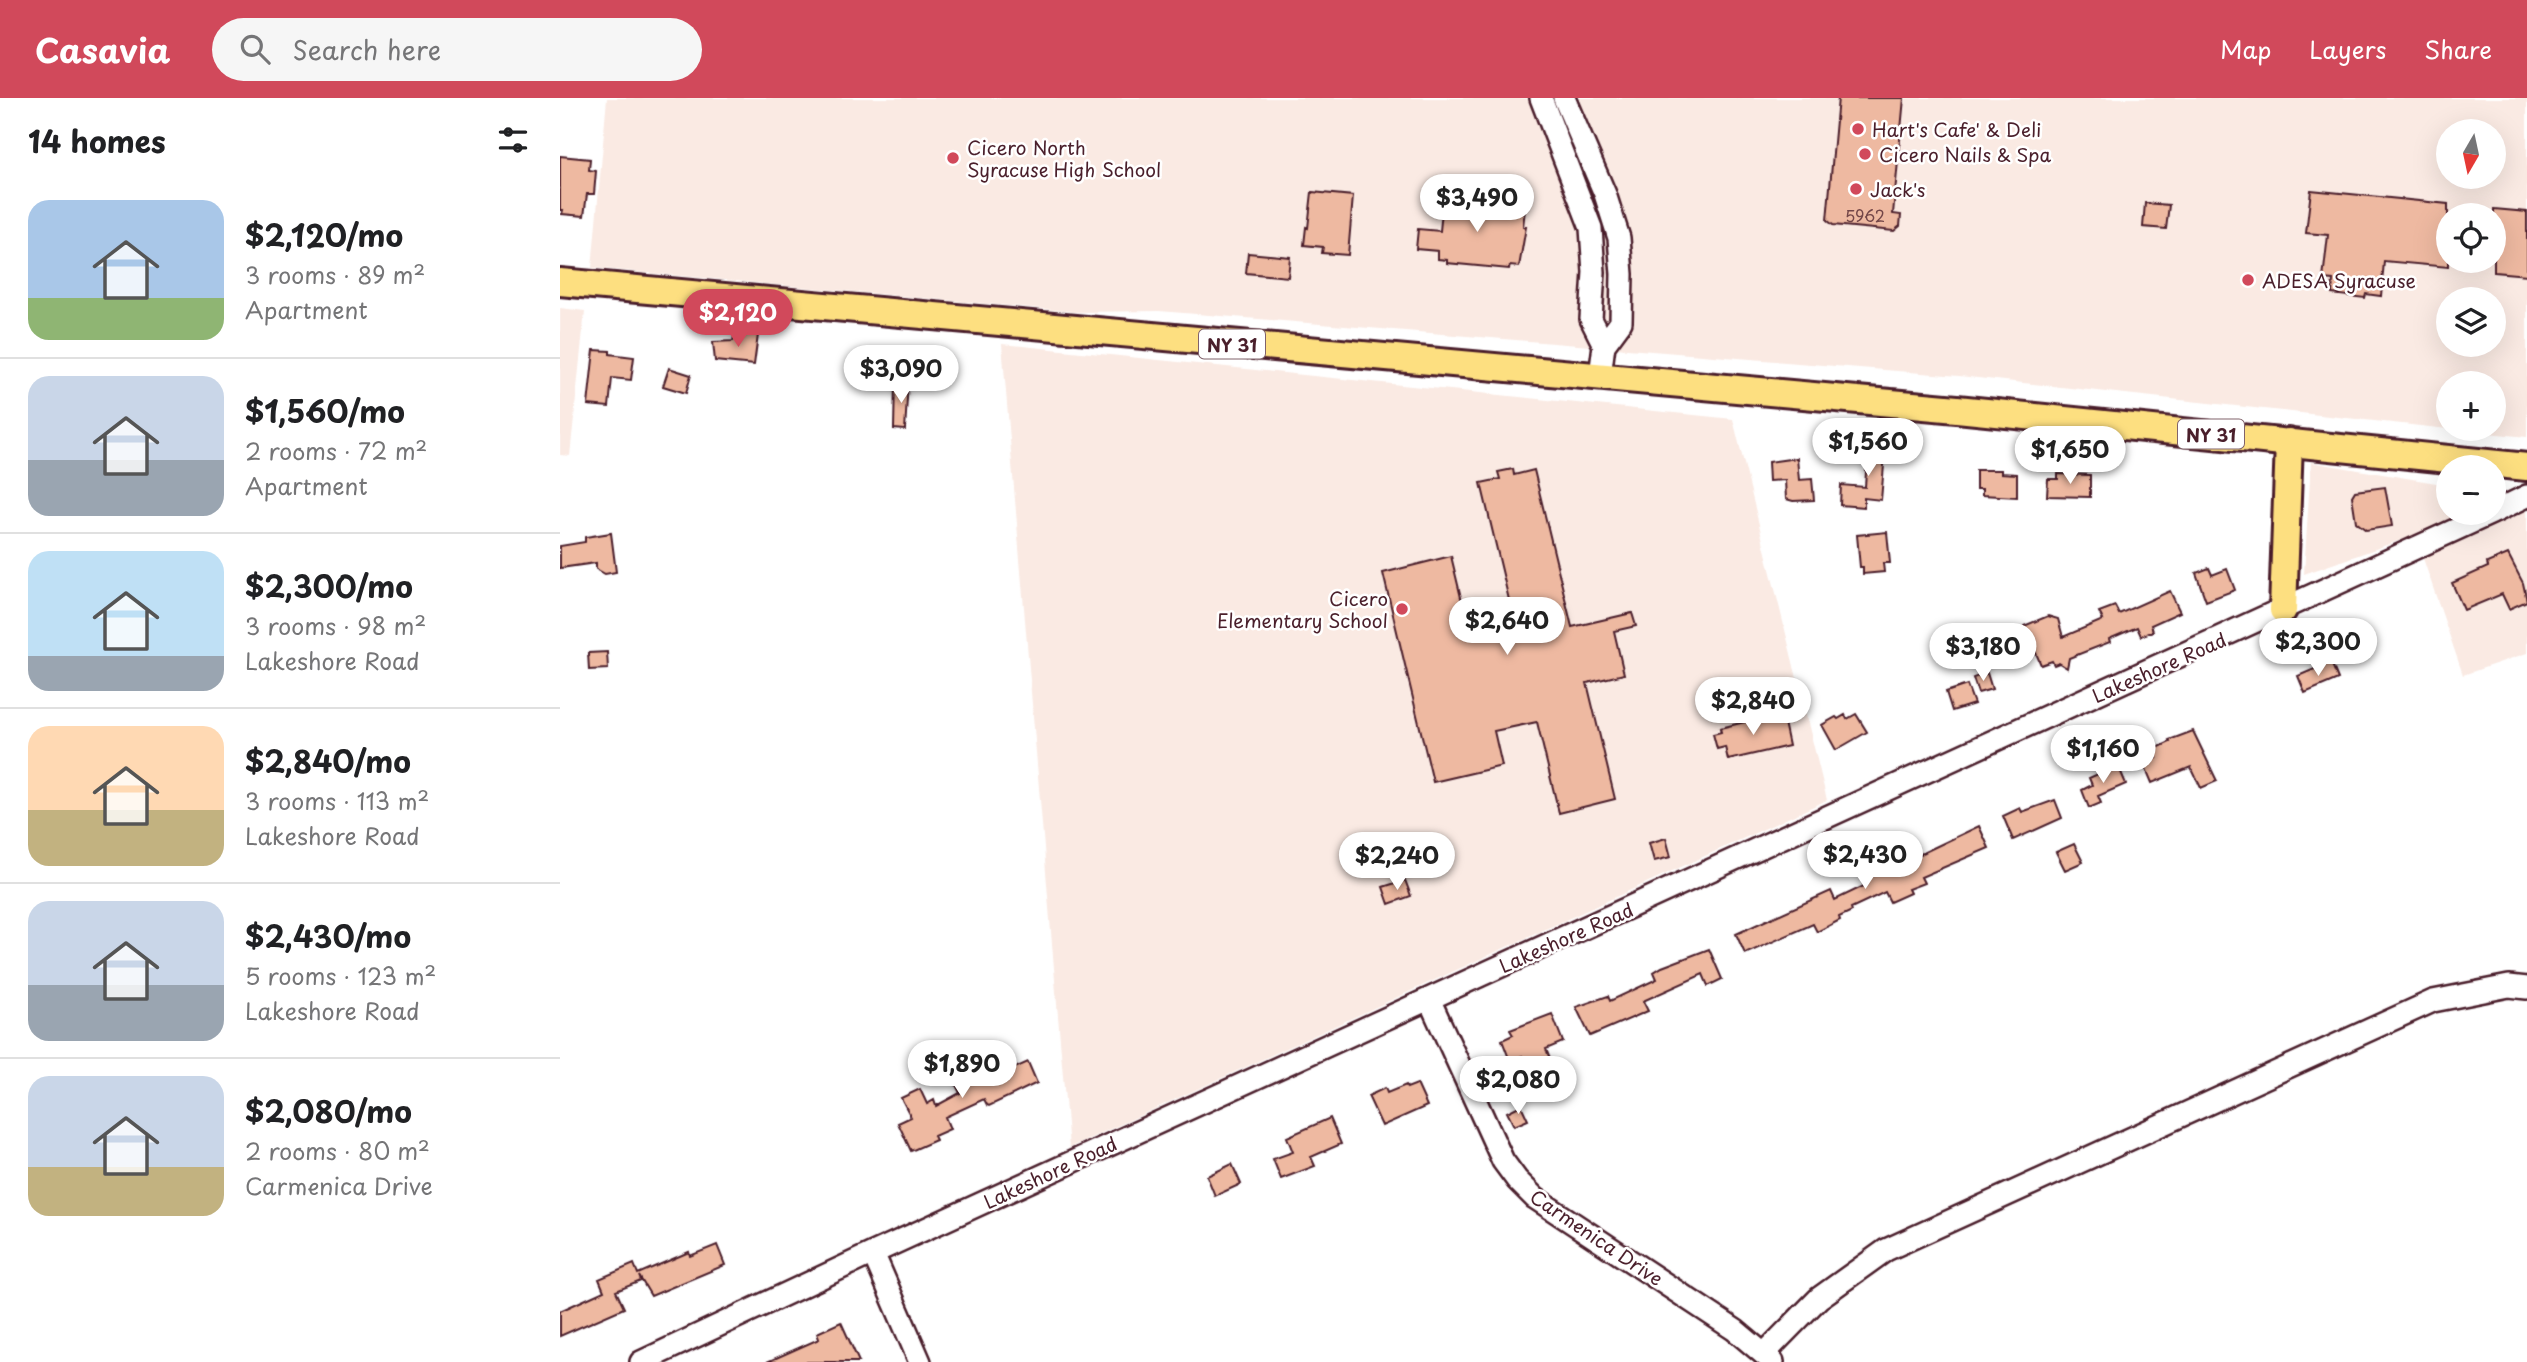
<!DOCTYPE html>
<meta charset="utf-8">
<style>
:root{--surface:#fff;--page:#f6f6f6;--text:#202124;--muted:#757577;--line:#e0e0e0;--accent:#d1495b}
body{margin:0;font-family:"Playpen Sans",sans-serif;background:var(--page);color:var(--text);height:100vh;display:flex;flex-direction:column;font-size:26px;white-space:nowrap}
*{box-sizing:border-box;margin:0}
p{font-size:23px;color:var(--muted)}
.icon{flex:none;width:38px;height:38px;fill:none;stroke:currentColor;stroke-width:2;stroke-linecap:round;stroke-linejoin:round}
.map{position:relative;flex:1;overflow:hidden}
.sheet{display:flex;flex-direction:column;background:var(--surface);width:560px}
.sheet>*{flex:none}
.needle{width:46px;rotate:189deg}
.controls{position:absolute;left:1876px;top:21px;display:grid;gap:14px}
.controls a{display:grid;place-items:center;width:70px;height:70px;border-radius:50%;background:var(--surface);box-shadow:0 7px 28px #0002;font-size:35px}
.price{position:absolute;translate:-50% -60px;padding:0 16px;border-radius:24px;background:#fff;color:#222;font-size:23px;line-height:46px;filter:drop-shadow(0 2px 4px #0008)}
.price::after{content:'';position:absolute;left:50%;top:42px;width:21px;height:16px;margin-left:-10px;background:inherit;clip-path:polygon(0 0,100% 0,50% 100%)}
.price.on{background:var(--accent);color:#fff}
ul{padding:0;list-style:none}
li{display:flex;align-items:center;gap:21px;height:175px;padding:0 28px}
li+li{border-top:2px solid var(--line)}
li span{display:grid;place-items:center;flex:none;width:196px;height:140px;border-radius:21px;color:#555}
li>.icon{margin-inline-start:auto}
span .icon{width:84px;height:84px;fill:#fffc;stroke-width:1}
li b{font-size:30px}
h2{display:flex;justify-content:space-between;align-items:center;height:84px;padding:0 28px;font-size:30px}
header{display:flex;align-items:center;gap:42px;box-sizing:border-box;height:98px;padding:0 35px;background:var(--accent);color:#fff}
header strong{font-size:33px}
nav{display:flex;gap:38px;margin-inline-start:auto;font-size:24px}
.search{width:490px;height:63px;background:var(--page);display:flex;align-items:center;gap:18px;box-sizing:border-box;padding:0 24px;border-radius:38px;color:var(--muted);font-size:26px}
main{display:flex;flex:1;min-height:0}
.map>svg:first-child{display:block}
.built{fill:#faeae3;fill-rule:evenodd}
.building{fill:#eeb9a1;stroke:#4a1f2b;stroke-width:2}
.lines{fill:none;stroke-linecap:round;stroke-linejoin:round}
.minor-casing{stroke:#4a1f2b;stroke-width:26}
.major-casing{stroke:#4a1f2b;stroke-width:32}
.minor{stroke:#fff;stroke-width:21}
.major{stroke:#fddf80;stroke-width:26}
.poi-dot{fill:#d1495b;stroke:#fff;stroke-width:2.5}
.labels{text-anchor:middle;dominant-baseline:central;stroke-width:5;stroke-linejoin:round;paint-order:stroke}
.number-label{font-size:16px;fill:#734648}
.shield{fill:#fff;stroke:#80626b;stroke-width:2}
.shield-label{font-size:18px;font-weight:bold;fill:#4a1f2b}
.poi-label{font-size:19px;fill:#4a1f2b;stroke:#fff;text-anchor:start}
.street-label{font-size:19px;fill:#4a1f2b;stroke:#fff}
</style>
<header>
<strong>Casavia</strong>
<div class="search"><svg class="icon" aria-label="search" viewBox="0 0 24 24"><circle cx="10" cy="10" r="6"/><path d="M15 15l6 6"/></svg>Search here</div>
<nav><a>Map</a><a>Layers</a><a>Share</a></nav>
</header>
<main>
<section class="sheet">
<h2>14 homes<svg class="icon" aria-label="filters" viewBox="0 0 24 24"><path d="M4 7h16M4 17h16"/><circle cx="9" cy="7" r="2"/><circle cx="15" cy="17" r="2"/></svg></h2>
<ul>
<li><span style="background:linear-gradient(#a9c7e8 70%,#8fb573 0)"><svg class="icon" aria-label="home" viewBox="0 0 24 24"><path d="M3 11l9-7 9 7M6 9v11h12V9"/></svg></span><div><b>$2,120/mo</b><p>3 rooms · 89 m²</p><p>Apartment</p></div></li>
<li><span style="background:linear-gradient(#c9d6e8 60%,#9aa5b1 0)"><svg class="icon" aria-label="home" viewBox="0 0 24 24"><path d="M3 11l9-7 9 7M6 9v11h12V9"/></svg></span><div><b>$1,560/mo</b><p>2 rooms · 72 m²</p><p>Apartment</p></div></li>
<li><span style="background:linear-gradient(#bfe0f5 75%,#9aa5b1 0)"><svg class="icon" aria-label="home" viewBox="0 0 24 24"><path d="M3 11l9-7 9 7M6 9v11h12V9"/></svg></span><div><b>$2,300/mo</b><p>3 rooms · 98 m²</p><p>Lakeshore Road</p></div></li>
<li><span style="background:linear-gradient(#ffd9b3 60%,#c2b280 0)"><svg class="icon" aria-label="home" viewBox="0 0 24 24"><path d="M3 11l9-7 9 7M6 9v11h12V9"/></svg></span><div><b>$2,840/mo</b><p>3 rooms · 113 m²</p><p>Lakeshore Road</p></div></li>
<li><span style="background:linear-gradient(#c9d6e8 60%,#9aa5b1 0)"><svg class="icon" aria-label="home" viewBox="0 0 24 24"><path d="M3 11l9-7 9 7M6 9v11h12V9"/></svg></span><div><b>$2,430/mo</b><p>5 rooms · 123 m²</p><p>Lakeshore Road</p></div></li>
<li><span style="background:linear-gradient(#c9d6e8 65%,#c2b280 0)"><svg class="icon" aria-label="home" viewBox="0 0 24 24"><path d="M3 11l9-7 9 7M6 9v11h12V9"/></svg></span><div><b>$2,080/mo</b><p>2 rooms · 80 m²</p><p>Carmenica Drive</p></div></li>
</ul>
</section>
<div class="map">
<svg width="1967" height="1264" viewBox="0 0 1967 1264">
<rect width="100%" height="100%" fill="#fff"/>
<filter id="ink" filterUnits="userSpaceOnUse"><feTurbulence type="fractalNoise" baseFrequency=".0143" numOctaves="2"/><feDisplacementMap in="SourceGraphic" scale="14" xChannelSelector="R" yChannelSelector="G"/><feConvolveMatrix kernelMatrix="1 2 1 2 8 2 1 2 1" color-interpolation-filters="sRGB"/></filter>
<g filter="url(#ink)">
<!-- built -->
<path class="built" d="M47,0H1967V339L1889,331H1934V285H1888V331L1399,278L599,213L516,214L32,170ZM1888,33H1934V79H1888ZM1888,117H1934V163H1888ZM1888,201H1934V247H1888Z
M0,210L25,213L10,358L0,357Z
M442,246L1173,321L1267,702L509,1050Z
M1751,364L1888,387V415H1934V394L1967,400V555L1903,577L1855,437L1744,476Z"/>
<!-- building -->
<path class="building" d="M1278,0H1344L1333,116L1341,117L1340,128L1334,133L1273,127L1267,122Z
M0,58L30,61L29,72L36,73L34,96H27L24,118L2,116L3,112H0Z
M1751,92L1888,106V169L1824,163L1821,198L1806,196L1805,200L1772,196L1773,182L1763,181L1768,137L1746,135Z
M752,94L793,98L788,157L762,155L763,149L744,147L746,129L748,130Z
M915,94L932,96L930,107L965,111L963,129H966L959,169L950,168L949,171L887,165V162L878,161V153L856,151L858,131L880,133L883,103L914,106Z
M1585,105L1609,107L1606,131L1583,129Z
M1934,111L1967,114V177L1934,174Z
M688,155L730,159L728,179L686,175Z
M176,231L195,233V237H198L194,267L155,263L153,244L173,243Z
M34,252L50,253V256L74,259L71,282L52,280L49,309L28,307Z
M362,257L391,259L390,277L361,274Z
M109,270L131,277L126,295L103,288Z
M335,284H348L345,332L334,331Z
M1308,343L1326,344L1321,402L1304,400V409L1280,407L1281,387L1305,389Z
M1237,360L1239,382L1252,381L1254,402L1233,403L1226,401L1225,382L1209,383L1208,364Z
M953,371L954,377L974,372L1012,529L1072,515L1076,528L1054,533L1064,576L1027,585L1055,701L999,715L977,624L934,633L942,668L873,684L823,475L891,458L910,537L955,527L921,385L940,381L938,374Z
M1416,372H1441V375L1457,376V399L1422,397V391H1416Z
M1498,376L1530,377V399L1487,398L1488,381H1498Z
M1825,389L1832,428L1806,432L1796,424L1792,398L1795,393Z
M1327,434L1330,465H1323L1324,474L1303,476V469H1300L1297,437Z
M51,435L56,474L45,476L36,471V465L0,470V448L25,444V439Z
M1948,456L1963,485L1967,503L1949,511L1942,496L1904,512L1892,485L1928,469L1927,465Z
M1649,470L1652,477L1667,471L1675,492L1646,503L1636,475Z
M1610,493L1620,514L1591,527L1593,533L1581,538L1577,529L1549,541L1550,544L1509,560L1507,570L1499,565L1494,567L1492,563L1481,567L1470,541L1459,546L1464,528L1488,518L1498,521L1503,539L1543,522L1539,514L1555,508L1559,516Z
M47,554L48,571L29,572L28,555Z
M1771,564L1778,581L1745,595L1738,578Z
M1427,575L1432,591L1418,595L1413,580Z
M1407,587L1414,606L1392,613L1386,594Z
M1222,615L1229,648L1168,662L1165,649L1157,651L1153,636L1161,634L1160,630Z
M1296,616L1307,634L1276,652L1262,627L1276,619L1278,621L1285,617L1287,621Z
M1633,633L1657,683L1641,690L1631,669L1592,685L1584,666L1597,660L1593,652L1610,644L1609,642Z
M1558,667L1566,686L1538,698L1541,705L1529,710L1522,692L1532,687L1529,680Z
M1495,702L1502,720L1453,742L1443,718L1460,710L1462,714Z
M1419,728L1429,750L1361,779L1364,785L1348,791L1350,795L1330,804L1325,794L1291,810L1292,813L1279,819L1280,822L1257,834L1253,826L1185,856L1176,836L1271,793L1275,802L1304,788L1301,780L1316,773L1313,767L1331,759L1334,765L1351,757L1352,760Z
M1106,740L1111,759L1094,763L1089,745Z
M1514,746L1523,764L1505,772L1496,754Z
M845,782L851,798L829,806L823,789Z
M1149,851L1162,881L1148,888L1143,876L1083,903L1088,913L1030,938L1016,909L1048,898L1050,903L1097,881L1094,874L1102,869Z
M992,916L1003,944L986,951L990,961L966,970L962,958L950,963L942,942L953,937L950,932Z
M427,960L432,971L450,963L453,971L468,964L477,985L429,1008L427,1007L424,1001L385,1019L390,1031L374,1038L376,1042L351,1053L338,1025L351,1019L341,1000L360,991L367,1006L374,1002L376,1008L400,995L395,985L418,975L414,967Z
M857,986L867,1008L822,1028L808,998L825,990L827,995L846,987L847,990Z
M961,1007L968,1022L954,1028L947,1014Z
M770,1020L781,1046L751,1059L755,1068L721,1081L713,1061L733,1054L727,1039Z
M672,1066L681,1086L655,1098L647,1078Z
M157,1147L165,1167L91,1198L79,1178L81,1183L56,1193L64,1210L0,1238V1213L44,1193L39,1181L74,1166L78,1176L129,1154L130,1158Z
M281,1224L299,1264H207L259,1241L257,1235Z"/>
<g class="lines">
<!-- minor casing -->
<g class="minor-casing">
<path id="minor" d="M981,0L1031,130L1034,174L1031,221L1044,247
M1004,0L1045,96L1059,140L1062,176L1061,224L1044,247L1040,278
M1934,414L1967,398
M869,901L943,1063L957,1082L975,1100L1175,1232L1213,1264
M313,1155L360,1264
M1204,1256L1259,1200L1326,1152L1873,903L1949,888L1967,890
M81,1264L313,1155L1932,415"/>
</g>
<!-- major casing -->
<g class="major-casing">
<path id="major" d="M0,184L1397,311L1967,369
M1723,512L1729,344"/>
</g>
<!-- minor -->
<use href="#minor" class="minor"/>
<!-- major -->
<use href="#major" class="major"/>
</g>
</g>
<!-- markers -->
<g class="poi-dot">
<circle cx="1298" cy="31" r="7"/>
<circle cx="1305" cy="56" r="7"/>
<circle cx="393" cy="60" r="7"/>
<circle cx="1296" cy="91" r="7"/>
<circle cx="1688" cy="182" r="7"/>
<circle cx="842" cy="511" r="7"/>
</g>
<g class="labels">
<!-- number labels -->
<g class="number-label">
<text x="1305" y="117">5962</text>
</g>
<!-- shield labels -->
<g class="shield">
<rect x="639" y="231.5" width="66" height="29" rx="5"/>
<rect x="1618" y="321.5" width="66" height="29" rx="5"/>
</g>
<g class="shield-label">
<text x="672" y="246">NY 31</text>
<text x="1651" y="336">NY 31</text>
</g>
<!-- poi labels -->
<g class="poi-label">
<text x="1312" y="31">Hart's Cafe' &amp; Deli</text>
<text x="407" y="49">Cicero North<tspan x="407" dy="22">Syracuse High School</tspan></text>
<text x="1319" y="56">Cicero Nails &amp; Spa</text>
<text x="1310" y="91">Jack's</text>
<text x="1702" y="182">ADESA Syracuse</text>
<text x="828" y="500" text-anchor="end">Cicero<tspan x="828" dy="22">Elementary School</tspan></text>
</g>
<!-- street labels -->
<g class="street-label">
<text transform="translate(1599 569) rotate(-24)">Lakeshore Road</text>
<text transform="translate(1006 839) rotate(-24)">Lakeshore Road</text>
<text transform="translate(490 1074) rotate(-25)">Lakeshore Road</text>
<text transform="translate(1037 1139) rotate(34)">Carmenica Drive</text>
</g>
</g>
</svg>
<div class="controls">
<a><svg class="needle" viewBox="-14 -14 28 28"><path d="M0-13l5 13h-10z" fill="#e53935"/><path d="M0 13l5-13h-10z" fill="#757577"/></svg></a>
<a><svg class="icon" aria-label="locate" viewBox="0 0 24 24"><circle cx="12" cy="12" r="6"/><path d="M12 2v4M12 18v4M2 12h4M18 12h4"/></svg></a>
<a><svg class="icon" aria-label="layers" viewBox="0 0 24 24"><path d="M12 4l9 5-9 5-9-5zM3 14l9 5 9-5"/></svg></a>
<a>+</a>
<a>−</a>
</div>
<b class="price" style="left:917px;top:136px">$3,490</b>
<b class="price on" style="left:178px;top:251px">$2,120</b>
<b class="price" style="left:341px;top:307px">$3,090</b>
<b class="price" style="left:1308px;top:380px">$1,560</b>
<b class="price" style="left:1510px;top:388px">$1,650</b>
<b class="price" style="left:947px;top:559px">$2,640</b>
<b class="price" style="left:1758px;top:580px">$2,300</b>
<b class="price" style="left:1423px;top:585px">$3,180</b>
<b class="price" style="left:1193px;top:639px">$2,840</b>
<b class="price" style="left:1543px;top:687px">$1,160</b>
<b class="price" style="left:1305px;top:793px">$2,430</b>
<b class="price" style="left:837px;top:794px">$2,240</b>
<b class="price" style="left:402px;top:1002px">$1,890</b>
<b class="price" style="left:958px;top:1018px">$2,080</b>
</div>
</main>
